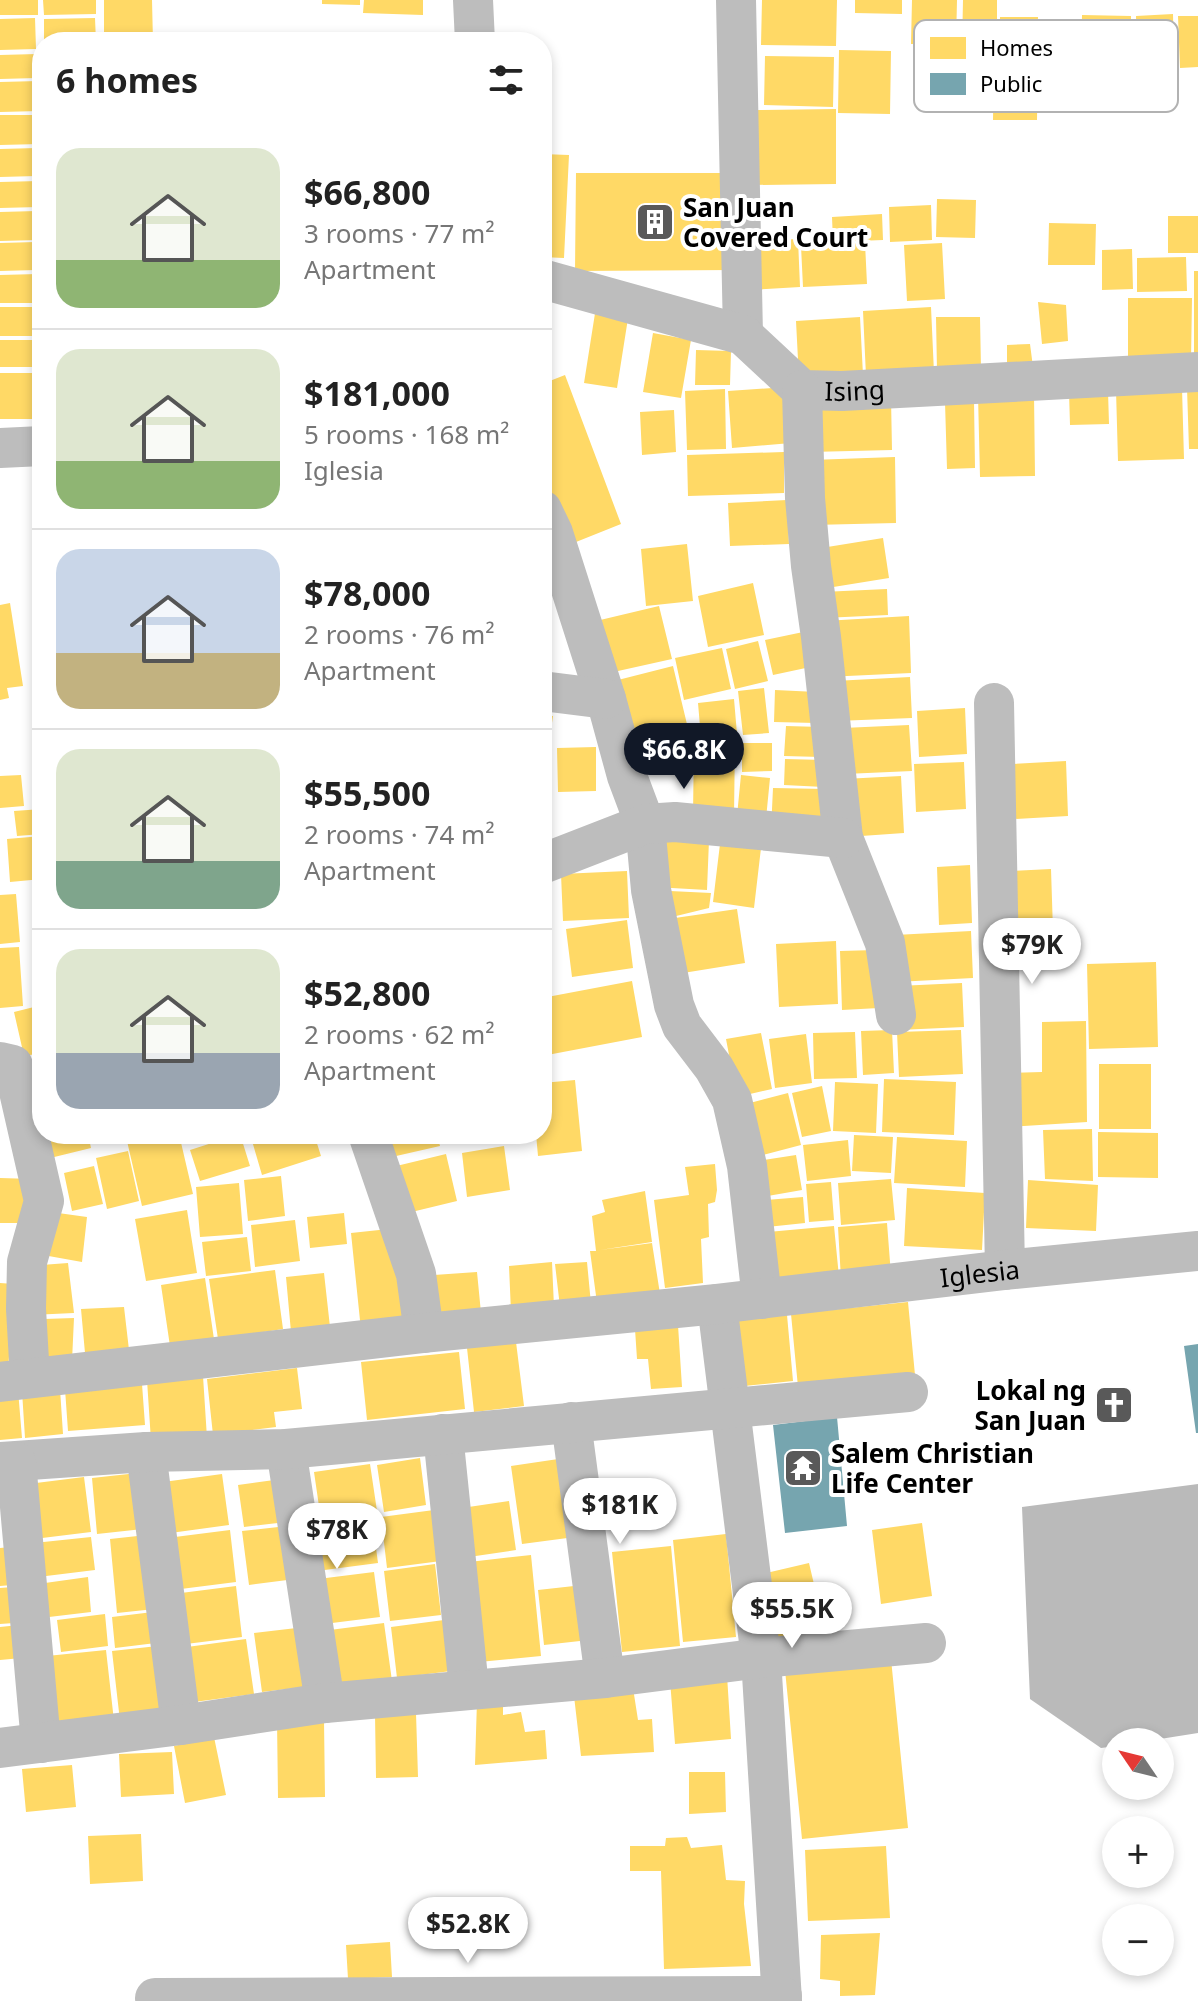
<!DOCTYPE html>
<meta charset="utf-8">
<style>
:root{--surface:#fff;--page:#f6f6f6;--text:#222;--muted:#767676;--line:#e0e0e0;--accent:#111827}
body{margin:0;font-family:"Noto Sans",sans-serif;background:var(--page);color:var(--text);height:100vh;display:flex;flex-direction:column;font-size:30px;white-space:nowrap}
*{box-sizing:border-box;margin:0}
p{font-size:26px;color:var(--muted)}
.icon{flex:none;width:44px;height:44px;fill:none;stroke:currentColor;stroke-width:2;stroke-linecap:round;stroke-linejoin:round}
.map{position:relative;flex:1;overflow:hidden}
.panel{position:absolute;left:32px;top:32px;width:520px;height:1112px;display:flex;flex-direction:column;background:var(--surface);border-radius:32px;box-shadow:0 4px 12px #0003}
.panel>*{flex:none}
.needle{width:52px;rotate:305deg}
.buttons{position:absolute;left:1102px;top:1728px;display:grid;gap:16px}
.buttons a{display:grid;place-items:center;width:72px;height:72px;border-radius:50%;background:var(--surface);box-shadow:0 4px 12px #0003;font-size:40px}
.price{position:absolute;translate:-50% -68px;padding:0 18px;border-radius:28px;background:#fff;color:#222;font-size:26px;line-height:52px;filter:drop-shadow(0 2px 4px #0008)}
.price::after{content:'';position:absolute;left:50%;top:48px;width:24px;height:18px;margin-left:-12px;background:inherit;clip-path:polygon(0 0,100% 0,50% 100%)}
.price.selected{background:var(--accent);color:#fff}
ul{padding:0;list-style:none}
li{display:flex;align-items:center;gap:24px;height:200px;padding:0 24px}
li+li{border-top:2px solid var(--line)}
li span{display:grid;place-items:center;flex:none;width:224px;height:160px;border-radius:24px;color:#555}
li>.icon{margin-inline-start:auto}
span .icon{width:96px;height:96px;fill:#fffc;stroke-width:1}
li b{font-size:34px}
h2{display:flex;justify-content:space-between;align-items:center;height:96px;padding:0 24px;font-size:34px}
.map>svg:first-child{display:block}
.water{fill:#bababa}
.homes{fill:#ffd966}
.public{fill:#76a5af}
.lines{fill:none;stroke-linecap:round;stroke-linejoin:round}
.minor{stroke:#bdbdbd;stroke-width:40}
.labels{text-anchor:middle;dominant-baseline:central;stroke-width:8;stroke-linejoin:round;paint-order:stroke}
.poi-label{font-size:26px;font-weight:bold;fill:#000;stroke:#fff;text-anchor:start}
.street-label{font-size:26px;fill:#000;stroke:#fff}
.key{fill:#fff;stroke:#b2b2b2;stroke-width:2}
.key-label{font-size:22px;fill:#000}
</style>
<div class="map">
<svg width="1198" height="2001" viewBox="0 0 1198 2001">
<rect width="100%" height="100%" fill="#fff"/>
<!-- water -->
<path class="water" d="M1198,1484V1733L1141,1742H1116V1746L1101,1748L1030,1699L1022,1507Z"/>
<!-- homes -->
<path class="homes" d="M0,0H38V15H0Z
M43,0H96V14L44,15Z
M104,0H152L153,42H104Z
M322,0H360V5L322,4Z
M364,0H423V15L363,13Z
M762,0H837L836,46L761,45Z
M855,0H902V14L855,13Z
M912,0H957L956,44H911Z
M963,0H997V48L962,47Z
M1173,14L1174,61L1137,62L1136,16Z
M1082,15L1131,16V63H1081Z
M1178,16H1198V67L1180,68Z
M1000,17H1038L1037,49L1000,48Z
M35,18L36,49L0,50V19Z
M95,18L96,42H44V19Z
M839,50L891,51L890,114L838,113Z
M994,52H1038L1037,120H993Z
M37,54V78L0,79V55Z
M765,56L834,57L833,107L764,105Z
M39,81L40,111L0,112V82Z
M836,109V184L753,185L754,110Z
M0,115H40V144L0,145Z
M37,148V176L0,177V149Z
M542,154L569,155L564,258L542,257Z
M576,173H734V270L575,271Z
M39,181V207L0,208V182Z
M937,199L976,200L975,238L936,237Z
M931,205L932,240L890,242L889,207Z
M37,211L38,240L0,241V212Z
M882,214L883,240L833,242L832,217Z
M1168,216H1198V253H1168Z
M1049,223L1096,224L1095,265H1048Z
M798,239L800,287L751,290L749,241Z
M36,242V270L0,271V243Z
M865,243L867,284L803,287L801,246Z
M942,243L945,299L907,301L904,245Z
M1132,249L1133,289L1102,290V250Z
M1186,257L1187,291L1137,292V258Z
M1194,271H1198V355H1194Z
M38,274V303H0V275Z
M1128,298H1192L1191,361H1128Z
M1038,302L1066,305L1068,341L1042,344Z
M0,307H40V336H0Z
M596,307L629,312L617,388L584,383Z
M931,307L934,373L866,376L863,311Z
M860,317L863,375L799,379L796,321Z
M936,317H980L981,370L937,371Z
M653,333L691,340L681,398L643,392Z
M0,340H39V367H0Z
M1030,344L1033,367L1007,368V345Z
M696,350L731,351L730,385H695Z
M0,373H42V419H0Z
M565,375L621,524L566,546L542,482V384Z
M787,387L791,443L732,448L728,391Z
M1182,388L1184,459L1118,461L1116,390Z
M1187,388H1198V449H1189Z
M725,389L726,449L687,450L685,391Z
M1108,391L1109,424L1070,425L1069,392Z
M1034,394L1035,476L980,477L978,395Z
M891,398L892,450L810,452L809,401Z
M974,401L975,468L947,469L945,402Z
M674,410L676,452L642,455L640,412Z
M784,452V493L688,496L687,455Z
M895,457L896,523L812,525L811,460Z
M787,500L789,544L730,546L728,503Z
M883,538L889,578L821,589L815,549Z
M687,544L693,601L646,606L641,549Z
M753,583L764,635L708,647L698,596Z
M887,589L888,615L823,618L822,592Z
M10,603L23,686L7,688L9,698L0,700V605Z
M659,606L672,659L609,673L596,621Z
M909,616L911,673L826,677L824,621Z
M808,631L815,666L773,675L765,640Z
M758,641L768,681L735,689L726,649Z
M722,648L731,689L684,700L675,658Z
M673,666L692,745L633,760L614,681Z
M910,677L912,718L836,721L834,681Z
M764,688L769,733L743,735L738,691Z
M775,690L817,692L816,723L774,722Z
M734,699L737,734L701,738L698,703Z
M965,708L967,754L919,757L917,711Z
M542,715L553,716L544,779H542Z
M909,725L912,771L845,774L843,728Z
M786,726L822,727L821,757L784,756Z
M694,741H735L734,815H693Z
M742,743H772V771L742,772Z
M596,747V791L558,792L557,748Z
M785,759L825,760L824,787L784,785Z
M1066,761L1068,816L1014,819L1012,764Z
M964,762L966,809L916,812L914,764Z
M21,775L24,806L0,808V776Z
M741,775L770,778L765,829L736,826Z
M901,776L904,833L847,837L844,779Z
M773,788L826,789L824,831L771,830Z
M42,809V834L17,836L14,811Z
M42,836V879L10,882L7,839Z
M657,838L709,840L707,890L654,887Z
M720,844L761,848L754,908L713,902Z
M970,865L972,923L939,925L937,867Z
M1051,869L1054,962L1010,963L1008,871Z
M627,871L629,918L563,921L561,874Z
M670,891L711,893L709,908L672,917Z
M16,894L20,942L0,944V895Z
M737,909L745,963L683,973L675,918Z
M627,920L633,968L572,977L566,929Z
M971,931L973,978L896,982L895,935Z
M836,941L838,1004L779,1007L776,944Z
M19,947L23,1006L0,1008V948Z
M876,950L879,1008L842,1010L840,951Z
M1156,962L1158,1047L1089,1049L1087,964Z
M632,981L642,1037L542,1056V998Z
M962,983L964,1027L899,1030L898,986Z
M42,1005V1053L24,1056L14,1012Z
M1086,1021L1087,1122L1008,1127L1006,1073L1042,1072V1022Z
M892,1030L894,1073L863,1075L861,1031Z
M961,1030L963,1074L899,1077L897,1032Z
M855,1032L857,1078L814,1079L813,1033Z
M761,1033L772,1089L737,1097L726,1039Z
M806,1034L812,1083L775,1088L769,1039Z
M1099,1064H1151V1129H1099Z
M884,1079L956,1082L954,1135L882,1132Z
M575,1080L582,1151L538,1156L536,1134H542V1083Z
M835,1082L878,1084L876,1133L833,1131Z
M822,1086L831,1131L802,1137L792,1093Z
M788,1093L801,1145L759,1156L746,1104Z
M1092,1129L1093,1181L1045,1179L1043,1130Z
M1098,1132L1158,1133V1178L1098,1177Z
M42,1134H88L91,1148L42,1160Z
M154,1134H179L193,1194L142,1206L127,1141Z
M240,1134L250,1166L200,1181L190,1150Z
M250,1134H314L321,1156L262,1175Z
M370,1134H437L440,1146L383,1159Z
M854,1135L893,1137L891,1173L852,1171Z
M897,1137L967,1141L965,1187L894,1183Z
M848,1140L851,1176L807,1181L803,1145Z
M504,1146L510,1190L467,1197L462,1153Z
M128,1151L139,1201L107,1209L96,1158Z
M446,1154L457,1201L395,1216L384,1169Z
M796,1155L802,1190L756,1198L750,1162Z
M715,1164L717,1190L715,1202L708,1204L709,1237L701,1239L703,1283L665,1288L654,1200L689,1195L685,1167Z
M94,1166L103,1204L72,1211L64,1173Z
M281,1176L285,1216L248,1221L244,1180Z
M0,1178L33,1179V1223H0Z
M891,1179L895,1220L841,1225L838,1183Z
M1028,1180L1098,1185L1096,1231L1026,1228Z
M831,1182L834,1220L809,1222L806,1184Z
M239,1183L243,1234L200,1237L196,1187Z
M907,1188L985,1193L982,1250L904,1246Z
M645,1191L652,1242L600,1250L652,1243L660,1294L597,1303L590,1251H596L592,1216L605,1212L602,1200Z
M803,1197L805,1223L767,1227L766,1200Z
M187,1210L197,1273L146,1281L135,1219Z
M51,1212L87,1217L82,1262L43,1255Z
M344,1213L347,1244L310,1248L307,1217Z
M295,1220L300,1261L255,1267L251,1225Z
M887,1223L891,1275L841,1279L838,1227Z
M834,1226L839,1277L771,1283L768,1232Z
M398,1228L408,1325L361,1330L351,1233Z
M247,1237L251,1271L206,1276L202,1242Z
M552,1262L554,1307L511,1312L509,1266Z
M587,1262L591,1304L560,1307L555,1264Z
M68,1263L74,1313L31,1315L28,1266Z
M275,1270L283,1329L218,1339L209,1279Z
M477,1272L481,1313L435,1317L434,1275Z
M324,1273L330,1327L291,1332L286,1277Z
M205,1278L215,1346L171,1353L161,1285Z
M0,1283L14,1284L8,1371L0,1370Z
M908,1302L915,1375L798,1387L791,1314Z
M124,1307L129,1350L85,1353L81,1309Z
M787,1315L793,1381L734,1387L728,1321Z
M74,1318L72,1361L43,1362L44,1319Z
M678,1325L682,1387L651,1389L648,1359H637L635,1329Z
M516,1342L524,1406L474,1412L467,1348Z
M459,1352L465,1409L367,1420L361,1362Z
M297,1368L302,1409L274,1412L276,1427L213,1435L207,1379Z
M203,1376L207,1438L151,1441L147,1380Z
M142,1384L145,1425L68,1431L65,1389Z
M60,1389L63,1434L25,1438L22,1391Z
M18,1390L22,1438L0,1440V1392Z
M420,1458L426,1505L384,1512L377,1465Z
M565,1458L575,1537L522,1544L511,1466Z
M370,1464L377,1511L321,1520L314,1472Z
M147,1472L152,1528L97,1534L92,1478Z
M222,1474L229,1525L163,1534L156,1483Z
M84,1477L91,1532L34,1539L28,1484Z
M289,1478L295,1521L244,1527L238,1485Z
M509,1501L516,1550L462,1558L455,1509Z
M434,1510L441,1561L387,1568L381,1517Z
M372,1518L378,1563L317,1571L312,1526Z
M922,1523L932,1596L881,1604L872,1530Z
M296,1525L303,1578L249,1585L242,1531Z
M230,1530L236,1582L173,1590L167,1538Z
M156,1534L164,1608L117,1613L110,1539Z
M726,1534L736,1637L683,1642L673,1540Z
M91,1537L95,1570L38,1577L34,1543Z
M21,1546L24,1584L0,1586V1548Z
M671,1546L680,1646L622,1652L612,1552Z
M531,1555L541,1656L479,1662L469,1562Z
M809,1563L824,1627L772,1640L758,1575Z
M435,1564L441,1615L390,1621L384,1571Z
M374,1572L380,1617L324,1624L318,1579Z
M88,1577L91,1612L49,1617L45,1583Z
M583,1585L589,1640L544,1645L538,1590Z
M25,1586L28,1622L0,1624V1588Z
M236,1586L242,1637L186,1644L181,1593Z
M161,1611L164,1642L115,1648L112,1617Z
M105,1614L108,1646L61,1652L57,1620Z
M444,1620L451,1671L397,1678L391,1627Z
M384,1623L392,1681L329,1689L322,1631Z
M29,1624L32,1657L0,1660V1627Z
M305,1627L312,1686L262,1692L254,1633Z
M246,1639L254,1694L194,1702L187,1647Z
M167,1645L175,1714L120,1721L112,1651Z
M106,1650L114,1721L55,1728L47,1656Z
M891,1659L908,1828L802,1839L785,1670Z
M727,1675L731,1739L675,1744L670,1680Z
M633,1688L638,1720L652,1719L654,1752L581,1756L574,1696Z
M477,1701L503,1702V1715L521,1712L525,1732L545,1730L547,1759L475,1765Z
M416,1713L418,1777L376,1778L375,1714Z
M277,1720H324L325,1797L278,1798Z
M214,1737L226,1795L185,1803L174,1746Z
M172,1752L174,1794L121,1797L119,1754Z
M72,1765L76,1807L26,1812L22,1769Z
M689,1772H725L726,1812L689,1814Z
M141,1834L143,1881L90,1884L88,1836Z
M687,1837L691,1848L722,1845L726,1880L745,1881L744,1904L751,1966L664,1969L661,1871H630V1846H665L666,1838Z
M886,1846L890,1918L808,1921L805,1850Z
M880,1933L875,1995L840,1996V1981L820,1979L821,1935Z
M390,1942L392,1977L348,1979L346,1945Z"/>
<!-- public -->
<path class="public" d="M1198,1344V1433H1196L1184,1346Z
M837,1417L847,1526L785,1533L773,1425Z"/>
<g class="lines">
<!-- minor -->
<g class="minor">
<path d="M473,0L475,42"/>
<path d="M736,0L743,335"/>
<path id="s1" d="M542,279L743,335L802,390L842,391L1198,372"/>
<path d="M802,390L805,498L811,566L821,637L843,838L885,943L896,1015"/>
<path d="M0,448L42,446"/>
<path d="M542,510L553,533L606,699L627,776L645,824L651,890L674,1005L682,1026L714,1068L732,1100L747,1166L762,1299"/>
<path d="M542,691L606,699"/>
<path d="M994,703L1005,1270"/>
<path d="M542,864L645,824L675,822L843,838"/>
<path d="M0,1062L13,1065L44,1201L27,1262L26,1309L30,1378"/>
<path d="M368,1134L416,1274L424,1333"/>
<path d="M717,1304L761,1658L782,2001"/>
<path id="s2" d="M0,1382L424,1333L717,1304L1005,1270L1198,1251"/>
<path d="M571,1422L605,1678"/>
<path d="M443,1434L469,1688"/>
<path d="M286,1449L325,1703"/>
<path d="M146,1452L181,1725"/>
<path d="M0,1462L146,1452L286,1449L908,1392"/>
<path d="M16,1462L41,1743"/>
<path d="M0,1748L181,1725L325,1703L605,1678L761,1658L926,1643"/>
<path d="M155,1998L782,1996"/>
</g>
</g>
<!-- icons -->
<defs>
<g id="building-square" transform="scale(2)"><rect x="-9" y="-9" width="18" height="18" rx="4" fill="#595959" stroke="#fff"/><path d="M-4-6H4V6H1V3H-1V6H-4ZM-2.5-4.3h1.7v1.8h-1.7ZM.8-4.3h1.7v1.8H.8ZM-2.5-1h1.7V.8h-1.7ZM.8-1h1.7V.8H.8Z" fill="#fff"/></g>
<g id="church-square" transform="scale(2)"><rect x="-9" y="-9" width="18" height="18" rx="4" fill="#595959" stroke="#fff"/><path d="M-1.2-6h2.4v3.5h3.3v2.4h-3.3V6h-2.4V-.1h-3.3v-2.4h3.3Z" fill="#fff"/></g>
<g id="temple-square" transform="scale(2)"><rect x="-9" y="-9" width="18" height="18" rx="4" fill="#595959" stroke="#fff"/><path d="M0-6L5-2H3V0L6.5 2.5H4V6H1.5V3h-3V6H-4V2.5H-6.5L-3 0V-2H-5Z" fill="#fff"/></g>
</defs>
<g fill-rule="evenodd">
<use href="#building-square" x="655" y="222"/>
<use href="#church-square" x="1114" y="1405"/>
<use href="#temple-square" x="803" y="1468"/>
</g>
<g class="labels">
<!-- poi labels -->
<g class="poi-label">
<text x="683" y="207">San Juan<tspan x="683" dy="30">Covered Court</tspan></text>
<text x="1086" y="1390" text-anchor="end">Lokal ng<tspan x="1086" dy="30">San Juan</tspan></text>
<text x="831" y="1453">Salem Christian<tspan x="831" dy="30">Life Center</tspan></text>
</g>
<!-- street labels -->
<g class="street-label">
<text stroke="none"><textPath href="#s1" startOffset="342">Ising</textPath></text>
<text stroke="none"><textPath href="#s2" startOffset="986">Iglesia</textPath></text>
</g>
</g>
<!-- legend -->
<rect x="914" y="20" width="264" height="92" rx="12" class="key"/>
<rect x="930" y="37" width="36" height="22" fill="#ffd966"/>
<rect x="930" y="73" width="36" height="22" fill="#76a5af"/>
<g class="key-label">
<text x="980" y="56">Homes</text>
<text x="980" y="92">Public</text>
</g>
</svg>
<div class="buttons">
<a><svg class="needle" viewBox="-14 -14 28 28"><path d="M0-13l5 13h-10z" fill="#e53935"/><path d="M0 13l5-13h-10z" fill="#767676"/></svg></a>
<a>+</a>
<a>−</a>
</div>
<b class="price selected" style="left:684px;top:791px">$66.8K</b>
<b class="price" style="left:1032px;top:986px">$79K</b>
<b class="price" style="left:620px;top:1546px">$181K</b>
<b class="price" style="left:337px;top:1571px">$78K</b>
<b class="price" style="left:792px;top:1650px">$55.5K</b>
<b class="price" style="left:468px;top:1965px">$52.8K</b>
<section class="panel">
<h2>6 homes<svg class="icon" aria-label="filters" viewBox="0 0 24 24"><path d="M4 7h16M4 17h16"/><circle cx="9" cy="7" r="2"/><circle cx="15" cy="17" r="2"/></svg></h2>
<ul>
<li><span style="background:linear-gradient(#dfe7d0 70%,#8fb573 0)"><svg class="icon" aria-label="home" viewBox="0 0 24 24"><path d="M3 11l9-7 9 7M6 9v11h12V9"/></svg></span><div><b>$66,800</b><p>3 rooms · 77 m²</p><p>Apartment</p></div></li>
<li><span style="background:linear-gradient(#dfe7d0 70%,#8fb573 0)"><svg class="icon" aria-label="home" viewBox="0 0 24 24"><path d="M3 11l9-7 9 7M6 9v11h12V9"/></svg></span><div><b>$181,000</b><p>5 rooms · 168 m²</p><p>Iglesia</p></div></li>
<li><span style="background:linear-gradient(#c9d6e8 65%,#c2b280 0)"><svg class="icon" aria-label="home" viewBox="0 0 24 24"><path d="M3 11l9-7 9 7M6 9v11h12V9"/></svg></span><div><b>$78,000</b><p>2 rooms · 76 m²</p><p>Apartment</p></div></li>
<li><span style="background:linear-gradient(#dfe7d0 70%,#7fa58c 0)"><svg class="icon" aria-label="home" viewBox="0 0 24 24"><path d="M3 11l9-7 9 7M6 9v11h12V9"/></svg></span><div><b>$55,500</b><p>2 rooms · 74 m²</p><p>Apartment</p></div></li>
<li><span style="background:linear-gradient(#dfe7d0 65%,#9aa5b1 0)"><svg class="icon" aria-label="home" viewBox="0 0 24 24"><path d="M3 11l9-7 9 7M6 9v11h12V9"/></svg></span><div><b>$52,800</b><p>2 rooms · 62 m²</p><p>Apartment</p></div></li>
</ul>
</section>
</div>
